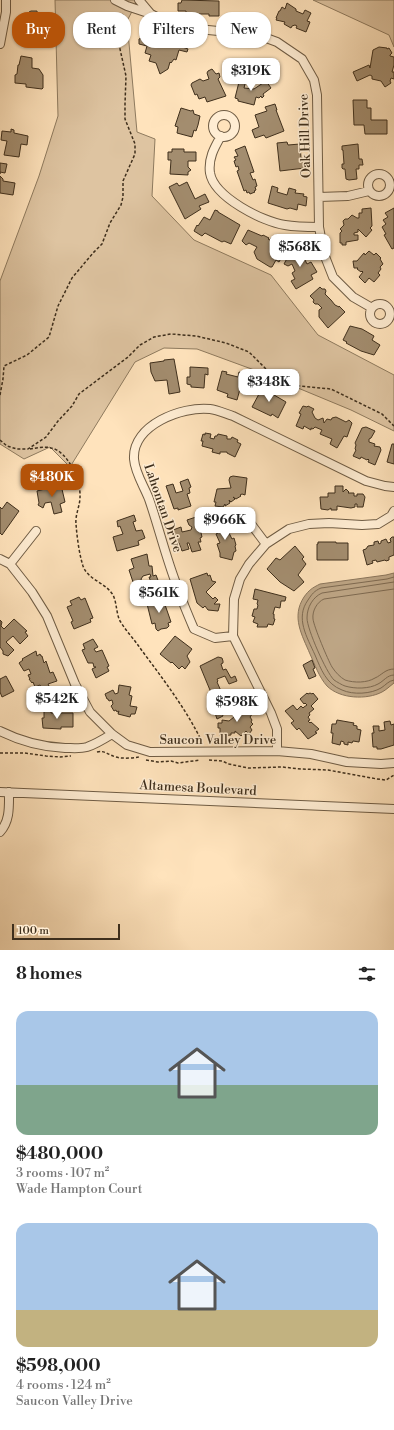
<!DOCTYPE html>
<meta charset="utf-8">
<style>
:root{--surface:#fff;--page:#f2f2f2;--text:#222;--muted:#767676;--accent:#b45309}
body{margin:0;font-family:"Libre Bodoni",serif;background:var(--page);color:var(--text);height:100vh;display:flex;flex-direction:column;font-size:15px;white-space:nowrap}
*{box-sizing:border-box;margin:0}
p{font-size:13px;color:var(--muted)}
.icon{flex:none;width:22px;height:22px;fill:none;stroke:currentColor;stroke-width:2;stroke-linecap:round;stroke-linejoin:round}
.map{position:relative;height:950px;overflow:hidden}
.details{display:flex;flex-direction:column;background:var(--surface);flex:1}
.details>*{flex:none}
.banner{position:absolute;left:12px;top:12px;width:370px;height:36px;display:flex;gap:8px}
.scale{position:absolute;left:12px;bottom:10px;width:108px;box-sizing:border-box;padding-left:4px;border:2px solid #3f2f1c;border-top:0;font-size:11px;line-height:14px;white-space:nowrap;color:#3f2f1c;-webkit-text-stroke:3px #ffedd3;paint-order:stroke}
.price{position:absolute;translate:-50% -34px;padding:0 9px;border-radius:8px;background:#fff;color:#222;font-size:13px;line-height:26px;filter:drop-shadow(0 1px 2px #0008)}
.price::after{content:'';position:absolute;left:50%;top:24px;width:12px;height:9px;margin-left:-6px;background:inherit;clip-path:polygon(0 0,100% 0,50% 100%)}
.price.selected{background:var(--accent);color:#fff}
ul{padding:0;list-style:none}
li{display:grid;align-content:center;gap:8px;height:212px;padding:0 16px}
li span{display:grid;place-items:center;height:124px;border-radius:12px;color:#555}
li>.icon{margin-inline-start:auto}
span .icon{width:72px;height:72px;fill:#fffc;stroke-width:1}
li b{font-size:17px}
h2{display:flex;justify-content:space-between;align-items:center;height:48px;padding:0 16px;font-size:17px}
.chip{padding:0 14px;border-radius:16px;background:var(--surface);box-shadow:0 1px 3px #0004;font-size:14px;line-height:36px}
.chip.selected{background:var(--accent);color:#fff}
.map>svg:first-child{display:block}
.green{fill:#dec4a1;stroke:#8e7a5e}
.water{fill:#bea686;stroke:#8b765c}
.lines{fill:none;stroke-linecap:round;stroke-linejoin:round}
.shore{stroke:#7e6a51;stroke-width:1}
.building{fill:#a38d6f;stroke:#3f2f1c}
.minor-casing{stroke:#6f5c44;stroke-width:10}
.path{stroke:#3f2f1c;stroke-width:1.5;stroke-dasharray:3 2;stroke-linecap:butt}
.minor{stroke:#ffedd3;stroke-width:8}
.labels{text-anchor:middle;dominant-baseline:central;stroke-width:3;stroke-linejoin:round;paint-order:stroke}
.street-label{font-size:13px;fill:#3f2f1c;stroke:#ffedd3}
</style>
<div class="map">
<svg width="394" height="950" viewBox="0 0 394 950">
<rect width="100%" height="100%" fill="#ffe3bc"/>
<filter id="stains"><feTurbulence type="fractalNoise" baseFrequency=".005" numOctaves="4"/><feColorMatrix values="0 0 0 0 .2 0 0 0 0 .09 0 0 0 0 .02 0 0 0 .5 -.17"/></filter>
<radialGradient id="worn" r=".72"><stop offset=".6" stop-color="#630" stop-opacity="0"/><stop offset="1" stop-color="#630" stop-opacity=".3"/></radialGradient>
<!-- green -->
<path class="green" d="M55,0H138L127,21L137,132L155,139L152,196L194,240L271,275L318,335L394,375V431L351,410L257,371L197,349L164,348L135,362L70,467L50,447L24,459L0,444V281L39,176L58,116Z
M313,0H394V47L389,35Z"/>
<!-- water -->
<path class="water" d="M394,573V683C390,686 386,690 382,692C367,700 340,699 327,686C319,677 315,665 310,654C302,635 291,617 304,597C309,590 312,588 320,584L386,575Z"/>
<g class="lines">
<!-- shore -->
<path class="shore" d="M394,577L387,579L321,588C314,591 312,594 308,600C295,618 307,637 315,655C321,669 326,684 342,690C353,695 371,694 381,688C386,685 388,681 394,680
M394,582L322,593C313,597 307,607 307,618C307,629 326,672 334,680C337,682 342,685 345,686C355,689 369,689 378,684C384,681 387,675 394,675
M394,589L324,599C317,602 312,611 313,619C314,627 328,660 332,667C336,673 340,677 345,680C354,683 367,683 375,678C382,675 385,669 394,669"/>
</g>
<!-- building -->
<path class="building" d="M182,0L219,1V16H209V14H199V16H192V14H186V11H178V3H181Z
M287,3L296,9V11L303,14L305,10L311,13L307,21L310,22L306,32L296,28L297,26L295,25L292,26L291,28L284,24L285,22L276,20L277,18H276L279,11H280L282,7L285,9Z
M31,11H37L38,17H35V28H37V30H39V33H40V41H36V43H33V44H23V35H25L24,14H29V12Z
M145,33L161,37L160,41L163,42L164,41L172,43V45L177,47V45L188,49L187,52L179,50L176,60L174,59L171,63L170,62L168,69L160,74L156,63L149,61L151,55L145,53L147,46L139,44V39L141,38H144Z
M379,47L387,48V49L389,48L392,53L390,55V56L394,57V65L392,72H394V79L391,78L390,81L391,83L385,87L381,81L372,79V76L370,75L357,81L353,72L369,65L370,68L373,50Z
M21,56L32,58V68L39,69L43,75V88L42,89L26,87V84L15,83V75L17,74L18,65H19Z
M212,69L216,74L219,73L220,77L218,79L226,96L207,102L205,97L199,99L197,94L195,95L191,85L192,83L200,79L203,81L209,79L207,73L208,71Z
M240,78L246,80L244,88L254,89L266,81L271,88L263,94L264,96L262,98L261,96L259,98L256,97L254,105L238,101V99L235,98Z
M353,100H367V108H371V120H387V134H365L364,125H354Z
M275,104L277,110H276L284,131L266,138L264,135L255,138L252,130L259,127L255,115L267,111L265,107Z
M181,108L191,111L193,110L194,114L200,116L198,125L196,131L194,130L192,137L177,133L178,127L175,126Z
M11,129L14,130V133L28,136L27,145L21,144L19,157L4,155L7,141L1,140L2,131L11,132Z
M287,142L288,145L300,144L301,158H304L305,168L280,171L277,143Z
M358,144L359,159H362L363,165H359V169H356L357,179L349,180L346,179L345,169H343L342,168V164H344L343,150H342V146Z
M245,146L254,172L250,173L253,180L255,179L257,186L255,187L256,190L254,191L255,192L250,194L249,192L247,193L246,190L244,191L237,171L239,170L238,166L236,167L234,161L236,160L234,157L238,156L235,150Z
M172,149H184V152H196V161H188V167L191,170L188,172V175L170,174L171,160H168V152H172Z
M0,163L7,164L5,173L0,172V174Z
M0,176L3,179V181L15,183L13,195L0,193Z
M187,182L195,199L205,194L209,202L199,206L201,209L185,219L169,187L177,183L179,186Z
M272,186L278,188L277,192L287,195L289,188L296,190L295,193L304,194L303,196L307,197L306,206L298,204L297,210L290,208L287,209L268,203Z
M371,208L372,226L370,228L372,230L366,237L358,229V232L354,233V235H358V240L346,242V245H342V243H340V233L342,231L340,229L344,225L343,221L345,219H348L352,215L357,218H359V213H362V209Z
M394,208V248L392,249L384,235L386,234L382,227L386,224L383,220L388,217L385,213Z
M215,210L218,211V212L240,225L231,244L224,241L222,242L205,233L202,236L194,231L197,225L198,226L204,217L210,220Z
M248,230L262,236L263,235L269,238L268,239L270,240L271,238L284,244L281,252L284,253L279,262L276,260L272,267H270L257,259L254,252L257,247L249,243L246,245L242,241Z
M299,247L306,257L304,258L307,264L311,262L317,272L311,275L313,279L296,289L291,281L295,279L292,273L295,271L292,264L288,266L284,264L290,253Z
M369,251L374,255L376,253L381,258L380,259L383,264L380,267L381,269L378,273L380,275L374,282L369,278L365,283L359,277L363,272L362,271L361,272L357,269L358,268H354L353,261H357L364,253L365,255Z
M320,287L322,289H325L326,291L325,294L331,300L335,305L339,307V306L345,312L328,328L319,317V310L322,308L318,304H315L313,302L314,300L310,296Z
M350,326L362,329L374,336L372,340L380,345L374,355L361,351L346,343L347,342L343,340Z
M174,359L180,392L169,394L167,380L155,381L151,372L150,363L164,361V360Z
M190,367L208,368V375L205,374L204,388L191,387V385L187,384V377H190Z
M222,371L227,372L226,374L238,377L239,372L246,373L245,375L249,376L247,383L244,382L242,389H240L237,400L227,397L228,394L217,390Z
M263,388L269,391L266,393L269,394V392L286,402L278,418L272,414L271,416L252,407L259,394L257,393L260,389L262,390Z
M303,406L307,407L308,406L314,409L312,412L315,418L318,420L323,418L324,423L327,419L331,420L332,418L336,417L346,422L349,420L352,423L347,437L344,436L337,448L330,444L332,439L320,434L322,430L315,427L313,429L311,428V430L304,426L303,429L296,426L301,414L299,413Z
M366,427L375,431L371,438L369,439V442L375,444L374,446L380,447L381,450L375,465L368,462L369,460L368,459L367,460L361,457L360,459L353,456L356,450L355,449L356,445L355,443L362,428Z
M205,433L211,434L210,438L214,439L215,436H217L218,434L227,436V439H231L232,437L238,440L237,442L241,444L235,457L227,453V452H220V454L212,452L213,449L202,446L203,441H201L203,434L205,435Z
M392,444H394V464L387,462Z
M233,476L247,478L245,495L242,494L240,495L241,496L236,499L233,497L235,499L231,502L229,500L230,503L225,506V504L223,507L215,506L216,502H214L217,489L231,488L229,480L230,477Z
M188,479L191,487L189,488L190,493L187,494L191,506L178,510V508L174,509L166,486L173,484L176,493L183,491L180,482Z
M61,485L65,502L60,504L62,512L54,514L51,502L45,503L43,508L38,505L39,503L37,491Z
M335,486H343V492L346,489L349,492L348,493H354V496H357V494H363L365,497L363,507H357V504H355V507L351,508L337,506V510H331V508L328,510L321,509L320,497H328V493H335Z
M7,502L19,511L2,535L0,533V507L2,509Z
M134,515L136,521L133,522L136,531L142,530L145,538L138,541L139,545L117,551L113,537L123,534L120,526L118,527L117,521Z
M199,516L202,523L199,524L202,537L200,538L201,542H198L201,550L192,552L189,543H187L189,549L182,551L179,543H178L173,530L181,527L182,532L191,530L192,527L189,525L187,520Z
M218,517L225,518V525L232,539L234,538L236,545L235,546L236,551L234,552L232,560L220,557V553L217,544L220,543L216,534L218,533L216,528H218Z
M392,537H394V555L389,557V560L386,561L385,560L377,562L376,560L372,561L373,563L367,565L363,550L366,549L368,546L374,545V542L378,541L379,544L381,543V541L386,539L388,543L391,542L390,539Z
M318,542H336V543H348V560H317V544H318Z
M295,546L304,557L302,559L306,564L298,575L304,582L294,591L280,582L267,569L276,558L280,560Z
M147,554L149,566H152L153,576L156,575L159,583L152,585L149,577H151L150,574L143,576L141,579L144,588L136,591L129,570L134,568L131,559Z
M207,573L208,576L210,575L212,581L216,582L206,592L213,599L215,597L218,600L214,604H220L218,611L208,610L205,606L203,608L197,603L190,579Z
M255,589L286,597L285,601H281L280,608L275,607L273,614H274V619H275L273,625L268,624L267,627H257L258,624L253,622L255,617L252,616L254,609H257L258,605L257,604L258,600L253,599Z
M79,597L81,600L85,598L93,618L90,619L91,622L74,629L71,622L73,621L67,607L72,605L70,601Z
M152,598L153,603L163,599L171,622L168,623L169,626L167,628L161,629L158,631L156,629L155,623L152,624L146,600Z
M14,619L27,631L25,632L28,636L20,644L13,636L6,642L14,650L8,656L3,654V651L0,647V620L2,622L1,626L4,629Z
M175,636L192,649L187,656L190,662L185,669L182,666L179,669L172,662L171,663L160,654Z
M93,639L98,647L94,649L96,652L102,650L109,666L107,667L109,671L96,678L92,669L96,667H94L93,663H88L82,650L85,649L83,644Z
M36,651L37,656L40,654L41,656H42L44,663L46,661L50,673L53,672L57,681L48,684L49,686L42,689L40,685L35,687L33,682L32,683L29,679H30L28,675L31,674L29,669L24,671L19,663L23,660L22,659Z
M218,657L222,658L223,661V663L221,664L223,670L226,669L231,678L235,676L237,681L229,684L225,676L217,679L218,681L217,682L221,691L212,695L200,666Z
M312,660L315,668L313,669L316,676L309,679L303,665Z
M6,676L14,691L2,697L0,692V679Z
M119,685L131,687L129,695L132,696L130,706L137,707L135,714H131L130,717L118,714L119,711L117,712L116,710L114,711L111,706L113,704L112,700L109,701L108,699H107L105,694L113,690L115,694L118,693Z
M307,693L308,694L310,693L312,694L313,693L318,699L311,706L314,709L309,713L310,715L308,717L310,720L308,721L310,723L311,722L319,729L315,732L317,733L308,739L299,728L297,730L291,723L294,721L285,711L293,705L297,710L301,706L303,708L304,707L307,705L305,703L304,704L300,699Z
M245,705L253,713L250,717L252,720L251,722L253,724L250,727L252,730L249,734L246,731L241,736L235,731V733H231V735L220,736V728H218V723H222V720L229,721L234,717L236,710L238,711Z
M220,708L223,716L217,719L214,710Z
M44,711H51V713H73V727H61V729L43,728L42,718H44Z
M337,720L354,723L353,725L357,726V729L361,730L359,742L353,741L352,743L348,742V745L344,744V742L341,741L340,745L332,743L333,733H331L332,724H336Z
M390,721L391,725L394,724V745L381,749H377V747H373L372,733H374L373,726H379V731L385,730L384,722Z"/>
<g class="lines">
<!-- minor casing -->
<g class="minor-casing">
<path id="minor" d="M115,0L127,6L151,14L166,22L188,28L258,35L277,42L302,59L314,80L317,95L319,227L324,254L333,277L353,297L372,308
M139,0L150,13
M0,44L6,12V0
M213 126a11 11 0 1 1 22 0a11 11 0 1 1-22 0Z
M221,136C214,148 208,159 210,173C214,197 263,222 285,225C296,227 308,227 319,227
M368 185a11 11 0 1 1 22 0a11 11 0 1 1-22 0Z
M319,197L348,196L369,191
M370 314a10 10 0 1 1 20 0a10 10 0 1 1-20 0Z
M248,520L266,544
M0,559L10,564L32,592L47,616L75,684L90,712L112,734L127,745L150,752L277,751L311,754L347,762L381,764L394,763
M10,564L36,531
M233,636L215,638L194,629C188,615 182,601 177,586C166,558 159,528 149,499C144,486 135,473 134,459C132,425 182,406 210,409C218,410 226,414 233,416L366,481L385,486L394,487
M0,731C22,742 41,747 65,748C72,748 80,749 87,747C96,744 104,739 112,734
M277,751V729L271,713L233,636L234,599L240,579L249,564L266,544L289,529L309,524L329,523L362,525L378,524L391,516L394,511
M0,792L394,809
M0,832C10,821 9,807 9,792"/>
</g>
<!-- path -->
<path class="path" d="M0,395L3,379L4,366L27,355L49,337L58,306L72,278L93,253L102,244L110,223L121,205L123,197V181L135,154V144L125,119V104L126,76L118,40L123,13
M0,440L7,446L17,449H28L46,437L58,421L72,406L79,394L128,357L140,345L154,337L171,334L196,336L226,343L249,352L278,381L290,385L331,389L382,414L394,426
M30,449C37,448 45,446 51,448C68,451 81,481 80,497C80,506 75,515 76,524C77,537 79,553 83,566C88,580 105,582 113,595C117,603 116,613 120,621C126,631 134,639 140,648C163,679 187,710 203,744
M97,752C105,750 108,755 116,757C123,759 132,758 139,757
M0,753H25L46,756L60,757L71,756
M146,760L158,762L171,761L178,763L200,760
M209,760L222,761L229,764L248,768L282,767L301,769L328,770L377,779L386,780L394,775"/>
<!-- minor -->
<use href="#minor" class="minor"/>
</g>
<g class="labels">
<!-- street labels -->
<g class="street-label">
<text transform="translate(305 136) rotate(-92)">Oak Hill Drive</text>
<text transform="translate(163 508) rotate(71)">Lahontan Drive</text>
<text x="218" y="740">Saucon Valley Drive</text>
<text transform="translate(198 788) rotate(3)">Altamesa Boulevard</text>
</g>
</g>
<rect width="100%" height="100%" filter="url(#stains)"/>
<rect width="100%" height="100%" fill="url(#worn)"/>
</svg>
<div class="scale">100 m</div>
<b class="price" style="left:251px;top:92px">$319K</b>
<b class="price" style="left:300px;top:268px">$568K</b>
<b class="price" style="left:269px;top:403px">$348K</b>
<b class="price selected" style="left:52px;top:498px">$480K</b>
<b class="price" style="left:225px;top:541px">$966K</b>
<b class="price" style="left:159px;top:614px">$561K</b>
<b class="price" style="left:57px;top:720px">$542K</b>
<b class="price" style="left:237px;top:723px">$598K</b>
<div class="banner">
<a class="chip selected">Buy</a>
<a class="chip">Rent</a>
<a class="chip">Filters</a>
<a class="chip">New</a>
</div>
</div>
<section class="details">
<h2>8 homes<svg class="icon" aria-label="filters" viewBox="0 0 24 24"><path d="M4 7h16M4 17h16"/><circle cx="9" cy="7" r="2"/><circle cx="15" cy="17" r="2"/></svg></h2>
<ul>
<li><span style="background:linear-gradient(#a9c7e8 60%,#7fa58c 0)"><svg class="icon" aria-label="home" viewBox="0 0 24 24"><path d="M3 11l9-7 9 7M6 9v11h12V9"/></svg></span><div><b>$480,000</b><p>3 rooms · 107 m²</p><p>Wade Hampton Court</p></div></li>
<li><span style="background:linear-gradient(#a9c7e8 70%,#c2b280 0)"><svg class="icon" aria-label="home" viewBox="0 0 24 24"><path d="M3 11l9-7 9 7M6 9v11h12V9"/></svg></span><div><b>$598,000</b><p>4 rooms · 124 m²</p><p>Saucon Valley Drive</p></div></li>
</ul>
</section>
